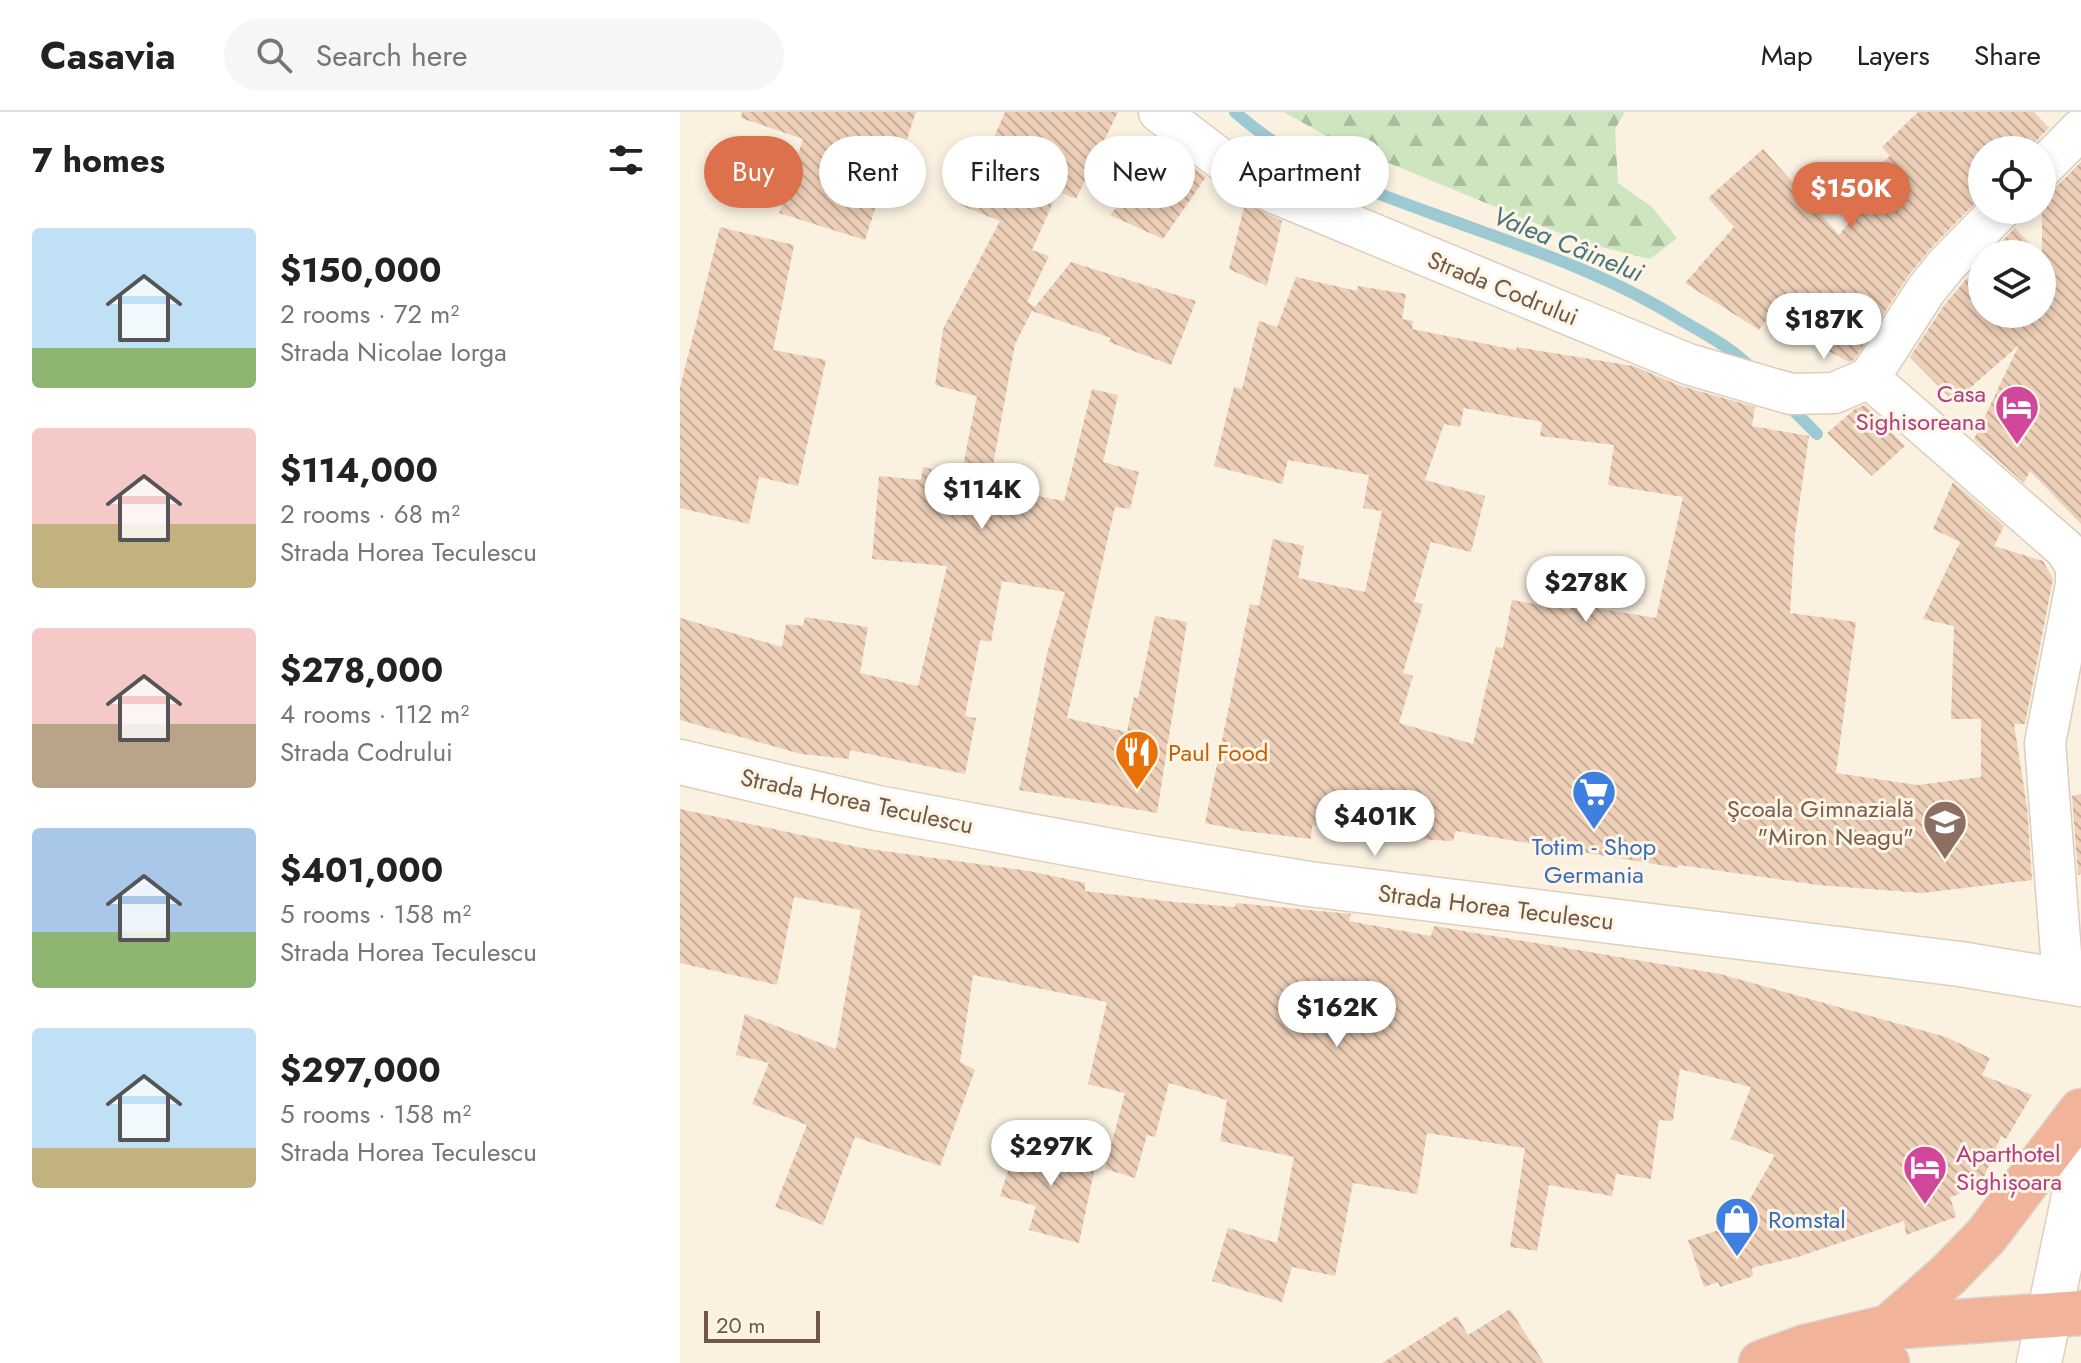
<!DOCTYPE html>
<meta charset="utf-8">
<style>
:root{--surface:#fff;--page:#f6f6f6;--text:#222;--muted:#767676;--line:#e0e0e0;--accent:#dd714c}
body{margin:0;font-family:Jost,sans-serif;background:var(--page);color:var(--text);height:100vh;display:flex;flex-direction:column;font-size:30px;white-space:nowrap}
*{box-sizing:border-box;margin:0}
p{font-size:26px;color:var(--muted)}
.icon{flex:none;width:44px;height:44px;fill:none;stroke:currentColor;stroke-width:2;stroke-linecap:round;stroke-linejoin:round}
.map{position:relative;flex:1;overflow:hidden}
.panel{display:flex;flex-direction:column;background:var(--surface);width:680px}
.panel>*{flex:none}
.hud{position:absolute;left:24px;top:24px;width:760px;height:72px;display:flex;gap:16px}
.buttons{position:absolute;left:1288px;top:24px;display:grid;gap:16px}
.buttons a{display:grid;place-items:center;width:88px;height:88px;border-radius:50%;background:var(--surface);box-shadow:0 4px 12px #0003;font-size:40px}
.scale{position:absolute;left:24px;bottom:20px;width:116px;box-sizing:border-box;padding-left:8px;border:4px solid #6f5849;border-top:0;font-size:22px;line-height:28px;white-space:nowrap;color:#6f5849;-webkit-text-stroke:6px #fef5e5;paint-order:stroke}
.price{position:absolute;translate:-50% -68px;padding:0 18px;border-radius:28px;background:#fff;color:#222;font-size:26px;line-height:52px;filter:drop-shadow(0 2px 4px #0008)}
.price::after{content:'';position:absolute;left:50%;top:48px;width:24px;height:18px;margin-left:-12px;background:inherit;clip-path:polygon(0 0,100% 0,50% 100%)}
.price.selected{background:var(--accent);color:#fff}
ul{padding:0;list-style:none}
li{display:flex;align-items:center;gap:24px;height:200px;padding:0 32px}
li span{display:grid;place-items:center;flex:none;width:224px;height:160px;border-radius:8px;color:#555}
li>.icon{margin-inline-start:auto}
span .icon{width:96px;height:96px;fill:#fffc;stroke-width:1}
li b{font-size:34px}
h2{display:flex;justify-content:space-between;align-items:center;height:96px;padding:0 32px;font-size:34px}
.chip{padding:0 28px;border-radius:36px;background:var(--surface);box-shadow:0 4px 12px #0003;font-size:28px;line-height:72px}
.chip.selected{background:var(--accent);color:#fff}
header{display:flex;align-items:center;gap:48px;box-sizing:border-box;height:112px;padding:0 40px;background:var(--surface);border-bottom:2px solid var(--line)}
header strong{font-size:38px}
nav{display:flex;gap:44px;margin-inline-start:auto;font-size:28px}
.search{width:560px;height:72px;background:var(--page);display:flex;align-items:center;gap:20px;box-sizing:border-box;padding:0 28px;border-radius:44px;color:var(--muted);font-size:30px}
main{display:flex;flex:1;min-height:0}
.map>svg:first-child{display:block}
.forest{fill:url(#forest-firs)}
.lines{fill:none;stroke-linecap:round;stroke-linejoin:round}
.stream{stroke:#9dc9d3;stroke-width:12}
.building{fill:url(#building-back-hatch);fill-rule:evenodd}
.street-casing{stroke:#ddcdbd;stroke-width:43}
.secondary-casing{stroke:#e2cebb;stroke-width:47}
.highway-casing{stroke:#dad4d0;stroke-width:47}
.street{stroke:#fff;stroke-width:40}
.secondary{stroke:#fff;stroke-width:44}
.highway{stroke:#f1b39a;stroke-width:44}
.labels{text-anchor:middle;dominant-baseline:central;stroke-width:6;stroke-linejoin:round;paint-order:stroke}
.street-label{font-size:24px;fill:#6f5849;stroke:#fef5e5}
.hotel-label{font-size:24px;fill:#b23c85;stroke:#fef5e5;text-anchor:end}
.food-label{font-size:24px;fill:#c56008;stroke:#fef5e5;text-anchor:start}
.education-label{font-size:24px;fill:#785e54;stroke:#fef5e5;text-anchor:end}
.shop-label{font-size:24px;fill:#366cbe;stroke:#fef5e5}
.water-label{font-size:26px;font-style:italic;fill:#457581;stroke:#fef5e5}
</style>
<header>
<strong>Casavia</strong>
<div class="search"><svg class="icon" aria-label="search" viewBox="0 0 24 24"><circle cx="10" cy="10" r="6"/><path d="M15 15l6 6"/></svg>Search here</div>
<nav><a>Map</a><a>Layers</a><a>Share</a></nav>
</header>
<main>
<section class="panel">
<h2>7 homes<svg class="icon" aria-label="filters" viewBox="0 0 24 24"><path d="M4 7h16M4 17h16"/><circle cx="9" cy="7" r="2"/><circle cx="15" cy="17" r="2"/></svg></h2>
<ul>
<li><span style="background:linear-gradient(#bfe0f5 75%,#8fb573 0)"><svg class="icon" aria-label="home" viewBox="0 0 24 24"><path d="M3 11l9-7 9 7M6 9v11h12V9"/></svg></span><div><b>$150,000</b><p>2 rooms · 72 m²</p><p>Strada Nicolae Iorga</p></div></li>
<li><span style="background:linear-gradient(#f6c9c9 60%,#c2b280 0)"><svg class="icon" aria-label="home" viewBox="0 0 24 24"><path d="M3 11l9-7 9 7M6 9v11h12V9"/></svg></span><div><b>$114,000</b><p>2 rooms · 68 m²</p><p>Strada Horea Teculescu</p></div></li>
<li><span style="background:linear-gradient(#f6c9c9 60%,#b9a48a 0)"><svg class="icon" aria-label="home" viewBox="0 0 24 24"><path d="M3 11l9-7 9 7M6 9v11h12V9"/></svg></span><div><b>$278,000</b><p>4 rooms · 112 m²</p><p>Strada Codrului</p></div></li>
<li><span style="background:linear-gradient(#a9c7e8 65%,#8fb573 0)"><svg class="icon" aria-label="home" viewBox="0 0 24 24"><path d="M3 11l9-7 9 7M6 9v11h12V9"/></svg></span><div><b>$401,000</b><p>5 rooms · 158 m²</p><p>Strada Horea Teculescu</p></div></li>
<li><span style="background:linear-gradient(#bfe0f5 75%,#c2b280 0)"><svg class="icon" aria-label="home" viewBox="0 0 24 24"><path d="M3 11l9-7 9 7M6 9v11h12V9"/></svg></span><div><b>$297,000</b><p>5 rooms · 158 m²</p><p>Strada Horea Teculescu</p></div></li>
</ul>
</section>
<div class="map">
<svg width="1401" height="1251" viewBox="0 0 1401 1251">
<defs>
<pattern id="forest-firs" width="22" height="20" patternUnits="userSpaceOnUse" patternTransform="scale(2)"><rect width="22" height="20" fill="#cee6c0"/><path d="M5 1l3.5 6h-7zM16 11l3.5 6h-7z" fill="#abbd9e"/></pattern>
<pattern id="building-back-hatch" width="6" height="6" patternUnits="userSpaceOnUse" patternTransform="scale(2)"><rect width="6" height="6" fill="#eed0b9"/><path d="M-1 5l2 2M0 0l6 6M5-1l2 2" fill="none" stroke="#c5ac98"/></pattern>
</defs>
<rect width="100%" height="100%" fill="#faf1e0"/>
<!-- forest -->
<path class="forest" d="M604,0H945L935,17L938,71L972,95L997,126L970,147L901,130L653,28Z"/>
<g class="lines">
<!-- stream -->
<path class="stream" d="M555,0C614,52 676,74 748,100C835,132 923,159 1001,208C1025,222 1052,236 1071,256
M1107,292L1137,322"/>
</g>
<!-- building -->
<path class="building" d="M62,0H236L216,60L208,57L185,128L99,101L123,27L61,6Z
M325,0H438L396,87L378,79L352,138L369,144L347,190L355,195L391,150L516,189L491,253L429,230L431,226L352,199L335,232L309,375L384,389L412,277L438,283L423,350L459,360L450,397L435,395L387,606L447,620L454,585L458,586L475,504L507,510L477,701L339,678L367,542L385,480L322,469L311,530L300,528L285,604L296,606L285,662L170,638L169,647L121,642L0,608V506L102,535L106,512L123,514L125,505L188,515L180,561L238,574L267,454L192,447L199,364L241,368L243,355L281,364L297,284L255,273L263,217L320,109L280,93L296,66Z
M1238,0H1354L1369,16L1347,38H1302V84L1251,136L1228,164L1174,248L1169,250L1087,207L1079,218L1005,171L1054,115L1028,86L1083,37L1159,123L1202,71L1193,59L1210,44L1202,35Z
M501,45L526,65L483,127L430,103L472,52L486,63Z
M1401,50V412L1350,359L1344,371L1294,327L1339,233L1274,290L1230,245L1265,192L1302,149V202H1362V78L1378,73Z
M565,91L602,109L587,174L549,157Z
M40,115L114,133L93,238L146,248L118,374L79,365L69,412L0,396V276Z
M1335,116L1359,142H1309Z
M616,165L677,179L678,174L726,182L722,207L733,209L732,217L836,238L837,235L953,254L1001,274L1075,295L1072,314L1129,324L1115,422L1110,501L1176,510L1156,661L1237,673L1301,665V607H1271L1274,514L1243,507L1280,430L1253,417L1273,370L1324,414L1314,434L1363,449L1373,467L1345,612H1334L1347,695L1352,768L1242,781L1138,773L999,753L998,756L776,719L773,729L716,726L632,713L631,727L564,719L525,711L570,492L579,494L593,427L624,434L618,466L685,480L702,399L683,396L689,363L608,348L602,372L534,354L554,275L562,277L579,209L597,215ZM784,296L862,310L860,324L934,333L928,373L1003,385L976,506L891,492L890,498L832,488L823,536L816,535L793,632L719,611L733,564L723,561L743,492L734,490L751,430L791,440L805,384L745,368L764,312L780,315Z
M1185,293L1225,334L1192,364L1147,321L1175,297Z
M1401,682V762L1398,763L1392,684Z
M0,697L182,736L349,759L405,771V779L495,790L555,795L556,791L671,802L669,809L751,824L754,814L1040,862L1266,925L1310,946L1302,963L1352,983L1326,1027L1321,1024L1300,1075L1270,1085L1276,1105L1226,1123L1224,1109L1118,1145L1072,1156L1073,1164L1040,1175L1038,1170L1024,1175L1008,1128L1055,1113L1095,1043L1051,1027L1071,975L1000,957L993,1009L979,1008L971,1067L936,1062L932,1084L869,1073L857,1139L830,1135L845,1036L747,1021L737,1082L673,1071L655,1164L612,1155L602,1190L532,1169L548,1116L597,1131L614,1045L540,1029L547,988L489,971L475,1025L467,1023L455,1066L425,1057L445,981L408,972L427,890L293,863L280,950L295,958L260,1054L175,1025L143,1113L95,1095L127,1013L72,992L89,951L56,943L65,902L156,937L181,798L114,785L97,873L0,851Z
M338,1028L417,1045L399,1131L349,1118L356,1094L320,1084Z
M830,1197L864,1251H702L777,1204L788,1223Z"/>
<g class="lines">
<!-- street casing -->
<g class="street-casing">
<path id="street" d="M479,0L551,55L592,80L1008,252L1111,282L1154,281L1189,266
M1362,56L1401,17
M1189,266L1385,437L1396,454V472L1365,631L1383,868
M1189,266L1246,178L1267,152L1320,98"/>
</g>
<!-- secondary casing -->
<g class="secondary-casing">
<path id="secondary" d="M0,650L197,696L464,745L629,772L1280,852L1401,872
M1359,1251L1401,1051"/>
</g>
<!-- highway casing -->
<g class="highway-casing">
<path id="highway" d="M1209,1215L1268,1163L1306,1124L1401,999
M1143,1237L1173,1241L1207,1251
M1081,1251L1125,1235L1209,1215L1401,1201"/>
</g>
<!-- street -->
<use href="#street" class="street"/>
<!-- secondary -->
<use href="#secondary" class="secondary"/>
<!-- highway -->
<use href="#highway" class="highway"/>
</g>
<!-- icons -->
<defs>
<g id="hotel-pin" transform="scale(2.3)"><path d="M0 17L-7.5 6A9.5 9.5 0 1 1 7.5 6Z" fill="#d1479c" stroke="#fef5e5"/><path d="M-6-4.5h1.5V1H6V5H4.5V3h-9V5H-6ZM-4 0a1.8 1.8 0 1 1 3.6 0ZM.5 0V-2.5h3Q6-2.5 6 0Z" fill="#fff"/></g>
<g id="restaurant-pin" transform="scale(2.3)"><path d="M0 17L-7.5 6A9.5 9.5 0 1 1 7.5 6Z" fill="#e8710a" stroke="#fef5e5"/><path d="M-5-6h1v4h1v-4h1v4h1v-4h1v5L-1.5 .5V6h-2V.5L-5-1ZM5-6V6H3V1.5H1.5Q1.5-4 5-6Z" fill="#fff"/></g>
<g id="supermarket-pin" transform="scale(2.3)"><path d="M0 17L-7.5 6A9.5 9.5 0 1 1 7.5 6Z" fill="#3f7fe0" stroke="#fef5e5"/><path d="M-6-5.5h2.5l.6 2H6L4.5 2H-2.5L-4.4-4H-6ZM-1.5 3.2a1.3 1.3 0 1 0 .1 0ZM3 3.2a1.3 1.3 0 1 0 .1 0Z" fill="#fff"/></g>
<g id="school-pin" transform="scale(2.3)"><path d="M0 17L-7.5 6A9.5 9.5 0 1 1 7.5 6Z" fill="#8d6e63" stroke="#fef5e5"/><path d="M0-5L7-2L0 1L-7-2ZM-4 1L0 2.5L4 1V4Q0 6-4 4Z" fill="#fff"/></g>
<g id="shop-pin" transform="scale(2.3)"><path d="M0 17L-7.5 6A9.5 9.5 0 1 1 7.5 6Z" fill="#3f7fe0" stroke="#fef5e5"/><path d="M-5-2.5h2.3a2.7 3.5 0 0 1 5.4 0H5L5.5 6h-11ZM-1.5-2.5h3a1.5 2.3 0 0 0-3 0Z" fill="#fff"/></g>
</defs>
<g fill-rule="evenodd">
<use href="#hotel-pin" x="1337" y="295"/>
<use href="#restaurant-pin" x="457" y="640"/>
<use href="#supermarket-pin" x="914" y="680"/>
<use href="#school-pin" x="1265" y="710"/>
<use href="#hotel-pin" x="1245" y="1055"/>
<use href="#shop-pin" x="1057" y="1107"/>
</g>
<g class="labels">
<!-- street labels -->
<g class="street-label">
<text transform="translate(823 176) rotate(22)">Strada Codrului</text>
<text transform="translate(177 689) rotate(12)">Strada Horea Teculescu</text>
<text transform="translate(816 795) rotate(7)">Strada Horea Teculescu</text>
</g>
<!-- hotel labels -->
<g class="hotel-label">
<text x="1306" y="281">Casa<tspan x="1306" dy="28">Sighisoreana</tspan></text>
<text x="1276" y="1041" text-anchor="start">Aparthotel<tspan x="1276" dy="28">Sighișoara</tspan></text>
</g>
<!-- food labels -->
<g class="food-label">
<text x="488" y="640">Paul Food</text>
</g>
<!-- education labels -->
<g class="education-label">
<text x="1234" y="696">Şcoala Gimnazială<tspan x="1234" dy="28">"Miron Neagu"</tspan></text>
</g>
<!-- shop labels -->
<g class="shop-label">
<text x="914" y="734">Totim - Shop<tspan x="914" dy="28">Germania</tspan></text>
<text x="1088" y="1107" text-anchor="start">Romstal</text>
</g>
<!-- water labels -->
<g class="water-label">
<text transform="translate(888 132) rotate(22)">Valea Câinelui</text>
</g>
</g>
</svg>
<div class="buttons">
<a><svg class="icon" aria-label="locate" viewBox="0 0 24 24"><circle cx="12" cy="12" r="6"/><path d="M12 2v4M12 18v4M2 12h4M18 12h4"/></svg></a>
<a><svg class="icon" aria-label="layers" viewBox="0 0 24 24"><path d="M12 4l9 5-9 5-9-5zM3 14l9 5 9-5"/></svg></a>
</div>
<div class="scale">20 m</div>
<b class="price selected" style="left:1171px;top:118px">$150K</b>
<b class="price" style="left:1144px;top:249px">$187K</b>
<b class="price" style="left:302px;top:419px">$114K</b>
<b class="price" style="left:906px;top:512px">$278K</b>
<b class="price" style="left:695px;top:746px">$401K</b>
<b class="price" style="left:657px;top:937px">$162K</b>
<b class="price" style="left:371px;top:1076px">$297K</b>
<div class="hud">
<a class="chip selected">Buy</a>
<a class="chip">Rent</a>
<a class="chip">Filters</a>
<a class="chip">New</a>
<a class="chip">Apartment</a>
</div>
</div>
</main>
